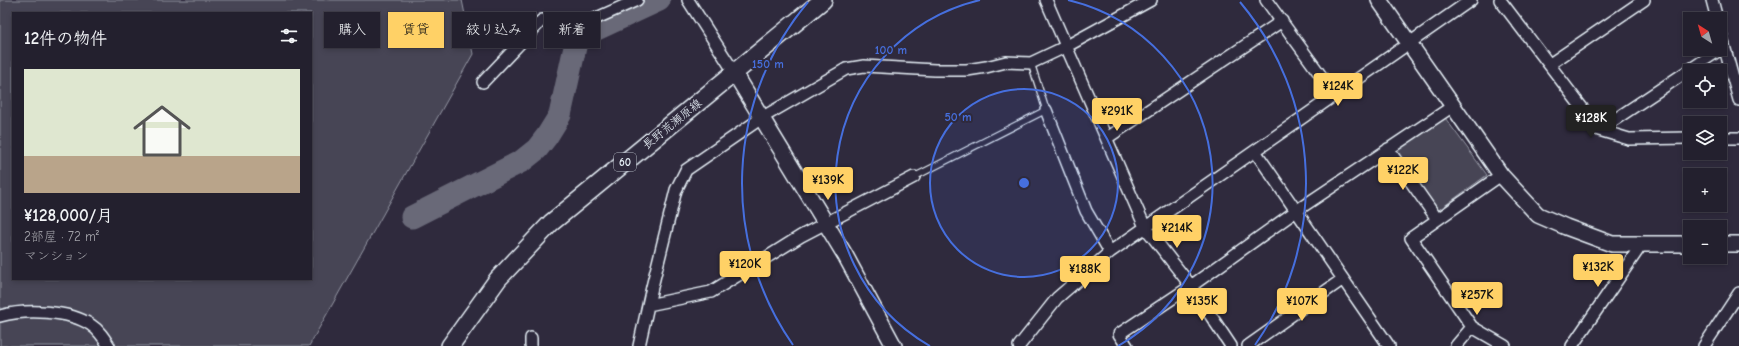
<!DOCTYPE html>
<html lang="ja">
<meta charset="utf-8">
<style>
:root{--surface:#23202e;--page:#2f2d3a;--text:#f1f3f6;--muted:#a3a3aa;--line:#403e4a;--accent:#ffd166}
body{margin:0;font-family:"Comic Neue","Klee One",sans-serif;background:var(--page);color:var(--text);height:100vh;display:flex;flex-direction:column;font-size:15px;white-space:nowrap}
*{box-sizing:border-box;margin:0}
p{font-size:13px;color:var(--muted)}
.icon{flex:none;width:22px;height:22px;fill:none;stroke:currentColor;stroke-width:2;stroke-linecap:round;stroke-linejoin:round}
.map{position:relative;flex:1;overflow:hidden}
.drawer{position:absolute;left:12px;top:12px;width:300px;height:268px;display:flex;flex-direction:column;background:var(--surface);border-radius:0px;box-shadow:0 2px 6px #0003,0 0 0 1px var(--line)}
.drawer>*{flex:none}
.banner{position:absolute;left:324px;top:12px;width:380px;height:36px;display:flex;gap:8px}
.needle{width:26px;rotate:323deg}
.fabs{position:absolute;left:1683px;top:12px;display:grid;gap:8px}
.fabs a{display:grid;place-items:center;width:44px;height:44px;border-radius:0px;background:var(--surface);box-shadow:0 2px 6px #0003,0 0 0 1px var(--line);font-size:20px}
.price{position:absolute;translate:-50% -34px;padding:0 9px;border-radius:4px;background:var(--accent);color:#111;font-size:13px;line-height:26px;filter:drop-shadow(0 1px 2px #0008)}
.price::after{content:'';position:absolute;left:50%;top:24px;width:12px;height:9px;margin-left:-6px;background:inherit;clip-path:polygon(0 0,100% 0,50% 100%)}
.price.selected{background:#222;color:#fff}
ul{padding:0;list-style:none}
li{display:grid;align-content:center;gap:8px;height:212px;padding:0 12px}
li span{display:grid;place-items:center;height:124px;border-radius:0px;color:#555}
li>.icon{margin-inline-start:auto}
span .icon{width:72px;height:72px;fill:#fffc;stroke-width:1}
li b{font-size:17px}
h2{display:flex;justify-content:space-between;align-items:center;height:48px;padding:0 12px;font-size:17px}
.tag{padding:0 14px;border-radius:0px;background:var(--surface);box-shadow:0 2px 6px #0003,0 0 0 1px var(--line);font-size:14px;line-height:36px}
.tag.selected{background:var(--accent);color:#111}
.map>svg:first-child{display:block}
.green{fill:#464455;stroke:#979aa6;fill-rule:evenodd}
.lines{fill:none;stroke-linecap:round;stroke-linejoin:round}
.river{stroke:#696978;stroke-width:23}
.lane-casing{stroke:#e8f1f8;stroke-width:8}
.street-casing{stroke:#e8f1f8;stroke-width:14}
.secondary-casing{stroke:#e8f1f8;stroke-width:18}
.primary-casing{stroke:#e8f1f8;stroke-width:20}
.lane{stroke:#2f2a3d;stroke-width:5.5}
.street{stroke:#2f2a3d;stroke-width:11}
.secondary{stroke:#2f2a3d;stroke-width:15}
.primary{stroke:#2f2a3d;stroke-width:17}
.ring{fill:none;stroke:#466fde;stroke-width:2}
.labels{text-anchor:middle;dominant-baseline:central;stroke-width:4;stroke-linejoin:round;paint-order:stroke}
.shield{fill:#2f2a3d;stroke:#b0b5c0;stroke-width:1}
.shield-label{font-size:11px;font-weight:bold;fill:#e8f1f8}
.street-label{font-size:12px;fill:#e8f1f8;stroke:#2f2a3d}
.centre{fill:#466fde;stroke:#2f2a3d;stroke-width:2}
.ring-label{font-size:12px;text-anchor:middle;font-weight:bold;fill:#466fde;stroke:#2f2a3d;stroke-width:4;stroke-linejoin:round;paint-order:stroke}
</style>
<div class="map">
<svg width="1739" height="346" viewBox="0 0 1739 346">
<rect width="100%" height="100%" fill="#2f2a3d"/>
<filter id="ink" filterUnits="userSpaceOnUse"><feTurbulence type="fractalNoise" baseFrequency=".025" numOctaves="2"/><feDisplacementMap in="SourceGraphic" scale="8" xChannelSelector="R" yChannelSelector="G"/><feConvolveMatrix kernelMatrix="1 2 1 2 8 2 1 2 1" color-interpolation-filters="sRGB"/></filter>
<g filter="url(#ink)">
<!-- green -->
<path class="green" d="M0,0H462L473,54L309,346H0ZM13,13H311V279H13Z
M1440,111L1487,175L1436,212L1393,151Z"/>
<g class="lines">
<!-- river -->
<path class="river" d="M412,217L522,161L537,149L547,136L560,115L577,38L659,0"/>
<!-- lane casing -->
<g class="lane-casing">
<path id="lane" d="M914,177L1046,110L1031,63"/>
</g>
<!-- street casing -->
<g class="street-casing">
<path id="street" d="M688,0L734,72
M1046,0L1145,227L1191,286L1231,346
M1266,0L1335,95
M1500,0L1599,130L1724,47
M1712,0L1717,19
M1720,31L1739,100
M1550,64L1644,0
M483,82L542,20L579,26L637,0
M1046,110L1086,211L1110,252
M1599,130L1629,139L1690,138
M1107,138L1282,21
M1720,138H1739
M1388,149L1437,219
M1255,151L1389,346
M648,305L711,292L801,236L914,177
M0,316C25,309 69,310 91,325C99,330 104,338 109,346
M1472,327L1411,238L1501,175
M531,346V338
M639,346L652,287L676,190L686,170L763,117L846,69L864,66L935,70H967L986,67L1006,62L1031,63L1067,46L1151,0
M1019,346L1057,298L1110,252L1471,0
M1127,346L1119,334L1191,286L1296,211L1453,106
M1248,346L1343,279
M1456,346L1472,327L1505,346
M1572,346L1642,244
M1704,346L1739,293"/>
</g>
<!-- secondary casing -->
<g class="secondary-casing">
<path id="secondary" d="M1379,0L1501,175L1538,215L1566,227L1612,244H1690
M734,72L845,255L894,346
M1720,244H1739"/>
</g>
<!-- primary casing -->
<g class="primary-casing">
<path id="primary" d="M450,346L498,279L551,223L823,0"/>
</g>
<!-- lane -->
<use href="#lane" class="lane"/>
<!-- street -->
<use href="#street" class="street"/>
<!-- secondary -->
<use href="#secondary" class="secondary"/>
<!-- primary -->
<use href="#primary" class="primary"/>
</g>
</g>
<!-- distance rings -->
<circle cx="1024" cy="183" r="94" fill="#466fde" fill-opacity=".12"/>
<g class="ring">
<circle cx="1024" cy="183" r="94"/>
<path d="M930 346A188 188 0 0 1 980 0M1068 0A188 188 0 0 1 1118 346"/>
<path d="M793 345A282 282 0 0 1 808 2M1240 2A282 282 0 0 1 1255 345"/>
</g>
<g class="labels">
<!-- shield labels -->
<rect class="shield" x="614" y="153" width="22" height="18" rx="3"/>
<g class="shield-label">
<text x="625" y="162">60</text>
</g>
<!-- street labels -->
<g class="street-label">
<text transform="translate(672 124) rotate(-39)">長野荒瀬原線</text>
</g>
</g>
<circle cx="1024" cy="183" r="6" class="centre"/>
<g class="ring-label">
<text x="891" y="54">100 m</text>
<text x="768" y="68">150 m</text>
<text x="958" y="121">50 m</text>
</g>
</svg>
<div class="fabs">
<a><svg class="needle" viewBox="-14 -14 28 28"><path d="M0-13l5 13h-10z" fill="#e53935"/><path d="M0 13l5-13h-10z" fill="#a3a3aa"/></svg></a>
<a><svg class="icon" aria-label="locate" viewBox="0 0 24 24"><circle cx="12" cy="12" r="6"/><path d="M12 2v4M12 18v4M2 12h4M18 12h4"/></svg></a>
<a><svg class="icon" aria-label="layers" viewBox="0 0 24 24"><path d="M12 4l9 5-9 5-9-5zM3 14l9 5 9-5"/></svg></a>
<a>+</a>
<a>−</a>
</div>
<b class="price" style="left:1338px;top:107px">¥124K</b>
<b class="price" style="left:1117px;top:132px">¥291K</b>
<b class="price selected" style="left:1591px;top:139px">¥128K</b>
<b class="price" style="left:1403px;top:191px">¥122K</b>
<b class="price" style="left:828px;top:201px">¥139K</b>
<b class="price" style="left:1177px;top:249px">¥214K</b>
<b class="price" style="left:745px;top:285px">¥120K</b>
<b class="price" style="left:1598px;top:288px">¥132K</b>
<b class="price" style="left:1085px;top:290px">¥188K</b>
<b class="price" style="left:1477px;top:316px">¥257K</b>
<b class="price" style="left:1202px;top:322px">¥135K</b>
<b class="price" style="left:1302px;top:322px">¥107K</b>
<div class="banner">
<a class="tag">購入</a>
<a class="tag selected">賃貸</a>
<a class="tag">絞り込み</a>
<a class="tag">新着</a>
</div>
<section class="drawer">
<h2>12件の物件<svg class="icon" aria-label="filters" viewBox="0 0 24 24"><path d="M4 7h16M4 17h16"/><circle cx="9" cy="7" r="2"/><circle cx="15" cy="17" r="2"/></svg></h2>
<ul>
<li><span style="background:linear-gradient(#dfe7d0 70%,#b9a48a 0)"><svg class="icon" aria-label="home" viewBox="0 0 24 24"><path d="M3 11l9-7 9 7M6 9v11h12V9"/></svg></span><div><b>¥128,000/月</b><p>2部屋 · 72 m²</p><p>マンション</p></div></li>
</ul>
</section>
</div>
